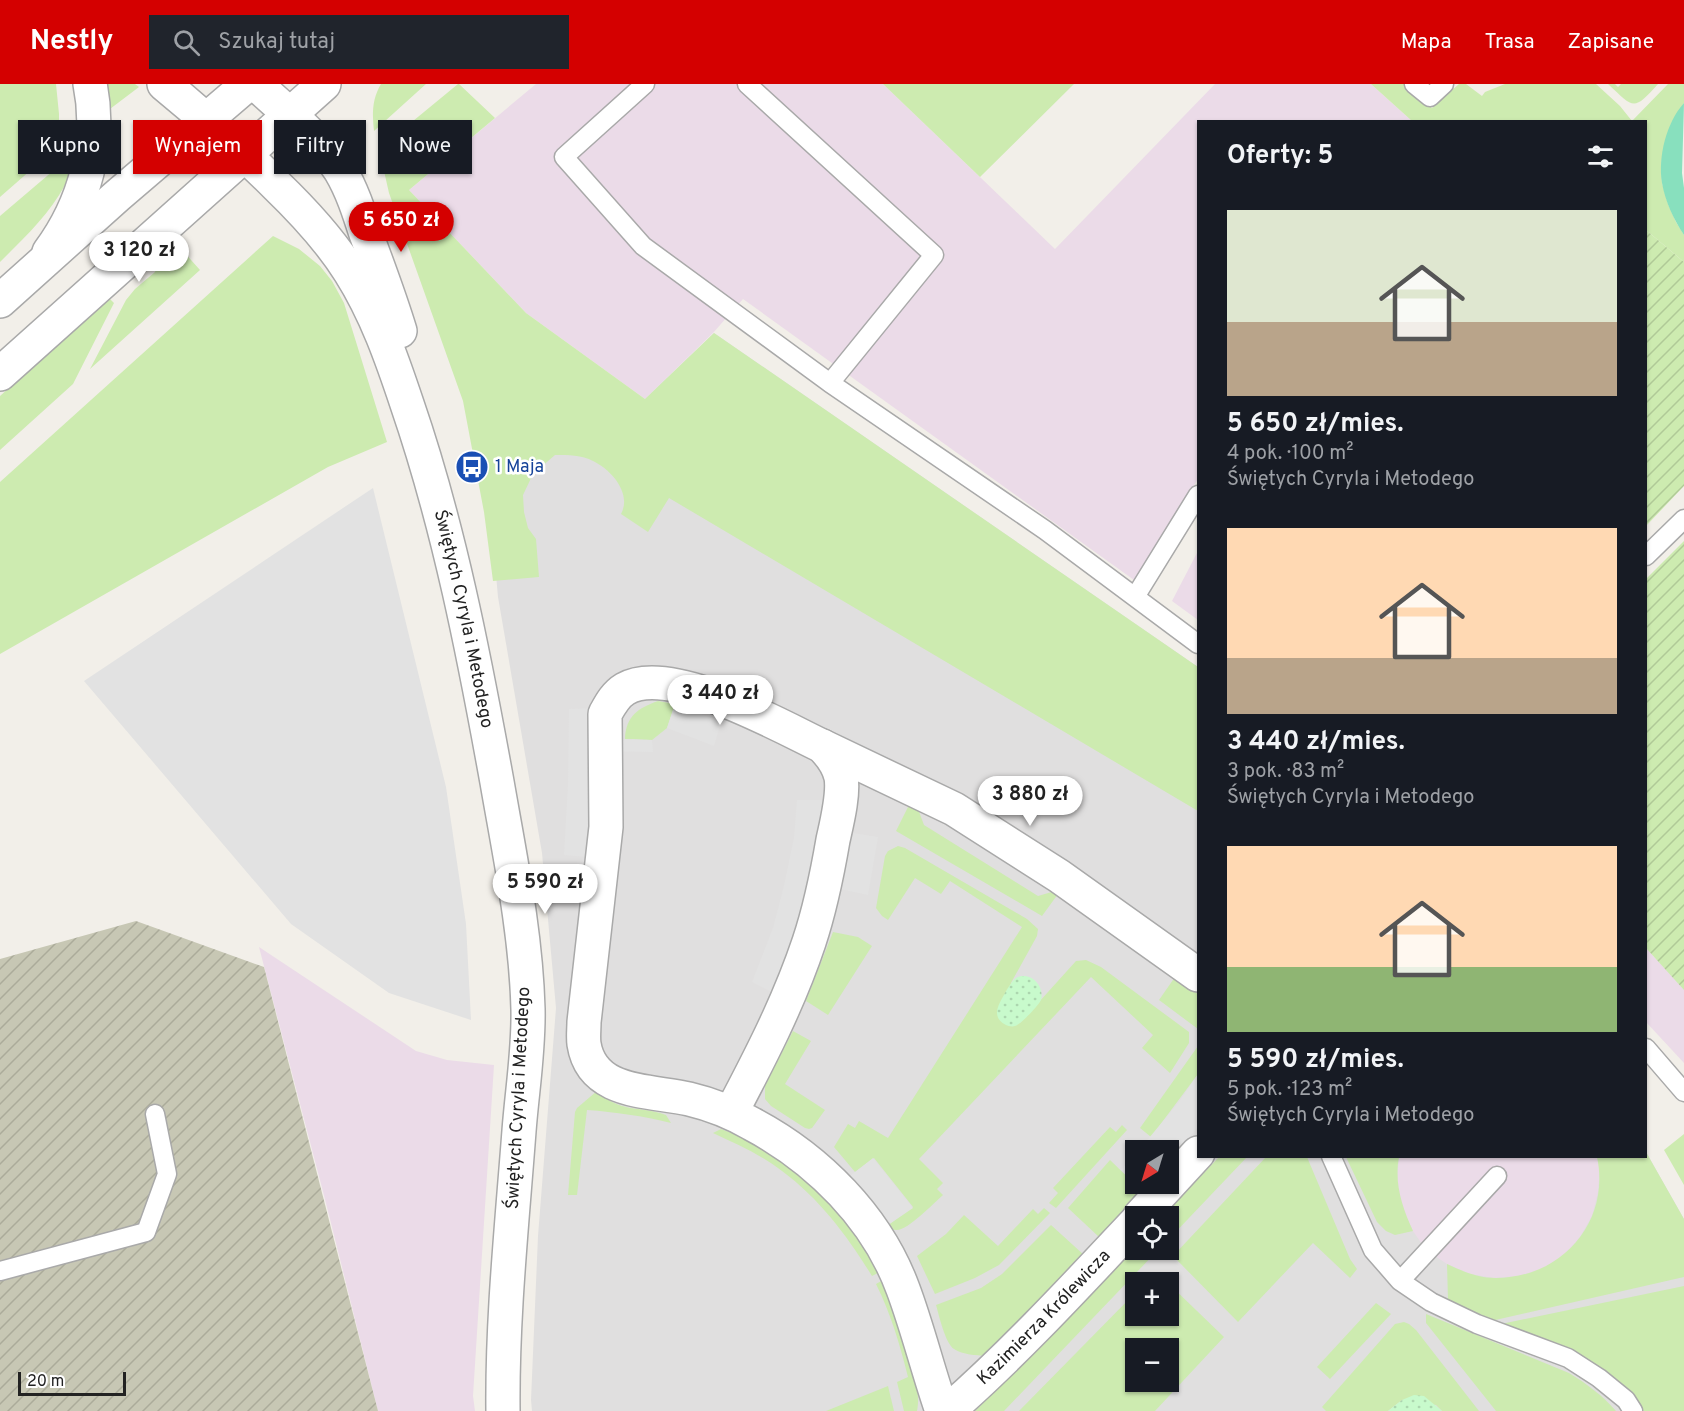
<!DOCTYPE html>
<html lang="pl">
<meta charset="utf-8">
<style>
:root{--surface:#171b24;--page:#20242c;--text:#f1f3f6;--muted:#9ea1a6;--accent:#d40000}
body{margin:0;font-family:Overpass,sans-serif;background:var(--page);color:var(--text);height:100vh;display:flex;flex-direction:column;font-size:22px;white-space:nowrap}
*{box-sizing:border-box;margin:0}
p{font-size:20px;color:var(--muted)}
.icon{flex:none;width:33px;height:33px;fill:none;stroke:currentColor;stroke-width:2;stroke-linecap:round;stroke-linejoin:round}
.map{position:relative;flex:1;overflow:hidden}
.details{position:absolute;left:1197px;top:36px;width:450px;height:1038px;display:flex;flex-direction:column;background:var(--surface);border-radius:0px;box-shadow:0 2px 4px #0004}
.details>*{flex:none}
.top-card{position:absolute;left:18px;top:36px;width:570px;height:54px;display:flex;gap:12px}
.needle{width:39px;rotate:218deg}
.tools{position:absolute;left:1125px;top:1056px;display:grid;gap:12px}
.tools a{display:grid;place-items:center;width:54px;height:54px;border-radius:0px;background:var(--surface);box-shadow:0 2px 4px #0004;font-size:30px}
.scale{position:absolute;left:18px;bottom:15px;width:108px;box-sizing:border-box;padding-left:6px;border:3px solid #222;border-top:0;font-size:16px;line-height:21px;white-space:nowrap;color:#222;-webkit-text-stroke:4px #fff;paint-order:stroke}
.price{position:absolute;translate:-50% -51px;padding:0 14px;border-radius:21px;background:#fff;color:#222;font-size:20px;line-height:39px;filter:drop-shadow(0 2px 3px #0008)}
.price::after{content:'';position:absolute;left:50%;top:36px;width:18px;height:14px;margin-left:-9px;background:inherit;clip-path:polygon(0 0,100% 0,50% 100%)}
.price.selected{background:var(--accent);color:#fff}
ul{padding:0;list-style:none}
li{display:grid;align-content:center;gap:12px;height:318px;padding:0 30px}
li span{display:grid;place-items:center;height:186px;border-radius:0px;color:#555}
li>.icon{margin-inline-start:auto}
span .icon{width:108px;height:108px;fill:#fffc;stroke-width:1}
li b{font-size:26px}
h2{display:flex;justify-content:space-between;align-items:center;height:72px;padding:0 30px;font-size:26px}
.chip{padding:0 21px;border-radius:0px;background:var(--surface);box-shadow:0 2px 4px #0004;font-size:21px;line-height:54px}
.chip.selected{background:var(--accent);color:#fff}
header{display:flex;align-items:center;gap:36px;box-sizing:border-box;height:84px;padding:0 30px;background:var(--accent);color:#fff}
header strong{font-size:28px}
nav{display:flex;gap:33px;margin-inline-start:auto;font-size:21px}
.search{width:420px;height:54px;background:var(--page);display:flex;align-items:center;gap:15px;box-sizing:border-box;padding:0 21px;border-radius:0px;color:var(--muted);font-size:22px}
.map>svg:first-child{display:block}
.residential{fill:#e0dfdf;fill-rule:evenodd}
.industrial{fill:#ebdbe8}
.construction{fill:url(#construction-furrows)}
.grass{fill:#cdebb0;fill-rule:evenodd}
.park{fill:url(#park-dots)}
.garden{fill:url(#garden-furrows)}
.pitch{fill:#88e0be}
.parking{fill:#e2e2e2}
.lines{fill:none;stroke-linecap:round;stroke-linejoin:round}
.service-casing{stroke:#a9a9a9;stroke-width:21}
.minor-casing{stroke:#a9a9a9;stroke-width:36}
.tertiary-casing{stroke:#a9a9a9;stroke-width:36}
.service{stroke:#fff;stroke-width:18}
.minor{stroke:#fff;stroke-width:33}
.tertiary{stroke:#fff;stroke-width:33}
.labels{text-anchor:middle;dominant-baseline:central;stroke-width:5;stroke-linejoin:round;paint-order:stroke}
.transit-label{font-size:18px;fill:#164399;stroke:#fff;text-anchor:start}
.street-label{font-size:18px;fill:#222;stroke:#fff}
</style>
<header>
<strong>Nestly</strong>
<div class="search"><svg class="icon" aria-label="search" viewBox="0 0 24 24"><circle cx="10" cy="10" r="6"/><path d="M15 15l6 6"/></svg>Szukaj tutaj</div>
<nav><a>Mapa</a><a>Trasa</a><a>Zapisane</a></nav>
</header>
<div class="map">
<svg width="1684" height="1327" viewBox="0 0 1684 1327">
<defs>
<pattern id="construction-furrows" width="10" height="10" patternUnits="userSpaceOnUse" patternTransform="scale(1.5)"><rect width="10" height="10" fill="#c7c7b4"/><path d="M-1 1l2-2M0 10L10 0M9 11l2-2" fill="none" stroke="#abab9a"/></pattern>
<pattern id="park-dots" width="8" height="8" patternUnits="userSpaceOnUse" patternTransform="scale(1.5)"><rect width="8" height="8" fill="#c8facc"/><path d="M2 2h.1M6 6h.1" fill="none" stroke="#acd6af" stroke-width="1.8" stroke-linecap="round"/></pattern>
<pattern id="garden-furrows" width="10" height="10" patternUnits="userSpaceOnUse" patternTransform="scale(1.5)"><rect width="10" height="10" fill="#cdebb0"/><path d="M-1 1l2-2M0 10L10 0M9 11l2-2" fill="none" stroke="#b0c997"/></pattern>
</defs>
<rect width="100%" height="100%" fill="#f2efe9"/>
<!-- residential -->
<path class="residential" d="M714,249L1198,583V1072H1646V1068L1684,1135V1327H532L531,1316L538,1152L556,924L542,769L498,513L486,380L645,315ZM1136,1066H1168V1100H1136ZM1136,1132H1168V1166H1136ZM1136,1198H1168V1232H1136ZM1136,1264H1168V1298H1136Z"/>
<!-- industrial -->
<path class="industrial" d="M536,0H883L1055,165L1215,0H1371L1412,37L1198,38V395L1134,496L743,215L713,249L645,315L526,229L409,106Z
M1198,467V536L1172,517Z
M259,863L416,967L447,976L494,981L473,1312L475,1327H378L326,1119Z
M1646,864L1684,905V979L1646,938Z
M1399,1073H1597L1600,1084L1598,1108L1592,1132L1580,1153L1564,1171L1543,1185L1518,1192L1494,1194L1470,1190L1447,1180L1435,1172L1424,1163L1413,1147L1402,1124L1397,1100Z"/>
<!-- construction -->
<path class="construction" d="M136,837L264,883L378,1327H0V875Z"/>
<!-- grass -->
<path class="grass" d="M0,0H56L59,30V46L55,65L0,113Z
M103,0H135L139,3L106,28Z
M381,0H426L374,47C372,30 372,15 381,0Z
M458,0H459L495,34L409,106L526,229L645,315L714,249L1198,583V727L669,414L648,448L621,430C632,410 612,386 593,377C582,371 568,371 555,371L533,390L523,411L524,428L528,444L536,455L539,493L493,497L484,428L463,317L389,109L379,65Z
M883,0H1074L980,93Z
M1371,0H1404L1432,24L1459,0H1466L1482,12L1485,8L1505,0H1596L1620,22L1632,37H1412Z
M1608,0H1615L1618,3L1621,0H1658C1633,28 1634,24 1608,0Z
M1668,0H1684V19L1671,40L1665,59L1661,81L1662,99L1668,120L1676,138L1684,151V178L1646,146V38L1632,37Z
M74,69C71,79 70,91 65,101C49,131 24,154 0,178V132Z
M273,152L299,165L320,182L332,197L344,219L387,358L328,383L0,570V398Z
M174,157L200,186L90,285L126,216L135,205L155,188L163,166Z
M109,214L114,219L73,300L0,366V312Z
M658,617L675,620L667,644L652,656L625,655C626,632 638,624 658,617Z
M909,721L918,725L924,741L1038,812L1055,807L1058,810L1042,832L896,747Z
M898,762L905,764L1027,835L1038,845L1037,852L1011,899L1020,939L1076,877L1086,876L1101,883L1189,948V959L1170,989L1142,964L1153,951L1091,893L919,1075L943,1099L937,1105L943,1111C934,1119 908,1146 897,1146C892,1146 892,1145 888,1141L913,1123L874,1074L855,1088L834,1063L848,1040L855,1044L859,1037L888,1054L1022,843L950,797L941,810L915,794L888,836L882,832L876,824L885,772L888,767Z
M833,848L858,853L872,862L828,931L806,917Z
M1175,893L1198,910V945L1159,916Z
M793,947L811,957L785,1000L825,1026L812,1044L809,1045L805,1044L771,1022L765,1015V1002Z
M1198,962V990L1151,1053L1140,1044Z
M597,1007C622,1030 638,1021 666,1031L671,1039C643,1032 615,1028 587,1026L577,1111H568L575,1028L577,1024Z
M1122,1041L1127,1046L1056,1124L1049,1119L1058,1109L1053,1104L1110,1043L1116,1048Z
M721,1045L752,1057L787,1078L844,1131L880,1188L872,1192C848,1153 820,1115 782,1087C762,1071 736,1060 713,1049Z
M1684,1050V1101L1664,1066Z
M1646,1068L1684,1135V1193L1491,1237L1448,1216L1447,1180C1462,1187 1478,1194 1496,1194C1561,1194 1611,1138 1597,1073L1646,1072Z
M1219,1073H1247L1169,1155L1168,1132H1163Z
M1266,1073H1307L1350,1175L1357,1185L1350,1194L1313,1159L1238,1238L1173,1172Z
M1346,1073H1399C1394,1099 1402,1123 1413,1147L1395,1151L1386,1147L1377,1138Z
M1110,1076L1141,1106L1099,1153L1068,1124Z
M1044,1124L1050,1129L999,1181L975,1194L935,1210L917,1172L946,1150L964,1131L998,1162L1033,1125L1038,1130Z
M1051,1141L1084,1171L986,1272C976,1271 963,1271 954,1265C945,1259 939,1231 936,1221L981,1204L1002,1190Z
M1135,1162L1136,1166H1158L1004,1327H975L1044,1260Z
M883,1196C895,1229 924,1295 917,1327H904L897,1298L908,1293C900,1261 891,1230 876,1200Z
M1168,1199L1224,1253L1155,1327H1019L1135,1209L1136,1232H1168ZM1136,1264H1168V1298H1136Z
M1684,1202V1327H1644L1636,1318L1501,1240Z
M1376,1219L1391,1230L1330,1295L1317,1283Z
M1426,1230L1569,1289C1587,1300 1602,1311 1616,1327H1496L1426,1239Z
M1404,1238L1409,1240L1416,1246L1479,1327H1442L1436,1321L1402,1316L1388,1327H1326L1322,1323L1395,1240Z
M888,1302L894,1327H826Z"/>
<!-- park -->
<path class="park" d="M1025,892C1036,893 1044,905 1041,916C1039,921 1020,941 1015,942C1012,943 1008,942 1006,941C990,933 999,920 1005,909C1008,904 1011,898 1016,894C1020,892 1021,892 1025,892Z
M1414,1311L1424,1312L1442,1327H1388L1402,1316Z"/>
<!-- garden -->
<path class="garden" d="M1646,146L1684,178V402L1646,442Z
M1684,457V906L1646,864V495Z"/>
<!-- pitch -->
<path class="pitch" d="M1684,19L1682,89L1684,104V151C1674,136 1665,117 1662,99C1658,73 1666,39 1684,19Z"/>
<!-- parking -->
<path class="parking" d="M373,404L446,703L466,840L471,936L389,909L291,840L84,597Z
M675,620L721,638L714,662L667,644Z
M595,624L596,654L652,656L653,668L595,667L588,773L564,771L568,700L569,625Z
M797,716H823L822,744L878,753L868,811L812,799L774,909L752,898L773,844L783,806L794,754Z
M1198,990V1043L1169,1076L1168,1066H1139L1179,1018Z
M1135,1070L1136,1100H1147L1141,1106L1121,1086Z
M873,1074L913,1124L888,1141L871,1116L850,1092Z"/>
<g class="lines">
<!-- service casing -->
<g class="service-casing">
<path id="service" d="M645,0L564,73L643,162L830,299L1045,446L1198,560
M747,0L934,171L830,299
M1414,0L1430,13L1444,0
M1646,472L1684,435
M1135,513L1198,411
M1646,964L1684,1008
M1331,1072L1373,1166L1400,1197L1431,1218L1477,1240L1568,1274L1599,1294L1626,1316L1633,1327
M0,1187L146,1148L167,1090L155,1030
M1400,1197L1497,1092"/>
</g>
<!-- minor casing -->
<g class="minor-casing">
<g id="minor">
<path id="s1" d="M164,0C203,32 240,65 276,101C304,128 330,156 350,188C376,229 392,275 407,320C449,442 474,571 497,698C510,773 526,849 528,925C529,966 522,1007 519,1047C512,1140 502,1234 503,1327"/>
<path d="M256,0C284,26 319,54 340,86C352,106 359,128 366,150C378,182 390,214 400,247"/>
<path d="M49,168C84,121 102,58 90,0"/>
<path d="M822,662L954,725L1059,792L1198,891"/>
<path d="M731,1029C760,974 789,918 809,858C820,825 827,791 833,756C837,738 844,710 841,693C838,680 831,671 822,662C780,642 669,579 625,605C615,611 610,621 605,630L606,743L584,938C584,945 583,953 584,960C592,1011 650,1006 689,1015C710,1020 733,1029 752,1040C818,1075 877,1134 903,1205C918,1245 928,1287 942,1327"/>
<path d="M1140,1132L1198,1069"/>
<path id="s2" d="M948,1327C1015,1268 1075,1203 1136,1138"/>
</g>
</g>
<!-- tertiary casing -->
<g class="tertiary-casing">
<path id="tertiary" d="M0,217L117,112L248,0
M0,290L324,0"/>
</g>
<!-- service -->
<use href="#service" class="service"/>
<!-- minor -->
<use href="#minor" class="minor"/>
<!-- tertiary -->
<use href="#tertiary" class="tertiary"/>
</g>
<!-- icons -->
<defs>
<g id="bus-disc" transform="scale(1.725)"><circle r="9.5" fill="#1a4fb4" stroke="#fff"/><path d="M-5-6H5V4H4V6H2V4H-2V6H-4V4H-5ZM-3.5-4V0h7V-4ZM-3.5 1.2v1.5H-2V1.2ZM2 1.2v1.5H3.5V1.2Z" fill="#fff"/></g>
</defs>
<g fill-rule="evenodd">
<use href="#bus-disc" x="472" y="383"/>
</g>
<g class="labels">
<!-- transit labels -->
<g class="transit-label">
<text x="495" y="383">1 Maja</text>
</g>
<!-- street labels -->
<g class="street-label">
<text stroke="none"><textPath href="#s1" startOffset="632">Świętych Cyryla i Metodego</textPath></text>
<text transform="translate(519 1014) rotate(-87)">Świętych Cyryla i Metodego</text>
<text stroke="none"><textPath href="#s2" startOffset="134">Kazimierza Królewicza</textPath></text>
</g>
</g>
</svg>
<div class="tools">
<a><svg class="needle" viewBox="-14 -14 28 28"><path d="M0-13l5 13h-10z" fill="#e53935"/><path d="M0 13l5-13h-10z" fill="#9ea1a6"/></svg></a>
<a><svg class="icon" aria-label="locate" viewBox="0 0 24 24"><circle cx="12" cy="12" r="6"/><path d="M12 2v4M12 18v4M2 12h4M18 12h4"/></svg></a>
<a>+</a>
<a>−</a>
</div>
<div class="scale">20 m</div>
<b class="price selected" style="left:401px;top:169px">5 650 zł</b>
<b class="price" style="left:139px;top:199px">3 120 zł</b>
<b class="price" style="left:720px;top:642px">3 440 zł</b>
<b class="price" style="left:1030px;top:743px">3 880 zł</b>
<b class="price" style="left:545px;top:831px">5 590 zł</b>
<div class="top-card">
<a class="chip">Kupno</a>
<a class="chip selected">Wynajem</a>
<a class="chip">Filtry</a>
<a class="chip">Nowe</a>
</div>
<section class="details">
<h2>Oferty: 5<svg class="icon" aria-label="filters" viewBox="0 0 24 24"><path d="M4 7h16M4 17h16"/><circle cx="9" cy="7" r="2"/><circle cx="15" cy="17" r="2"/></svg></h2>
<ul>
<li><span style="background:linear-gradient(#dfe7d0 60%,#b9a48a 0)"><svg class="icon" aria-label="home" viewBox="0 0 24 24"><path d="M3 11l9-7 9 7M6 9v11h12V9"/></svg></span><div><b>5 650 zł/mies.</b><p>4 pok. · 100 m²</p><p>Świętych Cyryla i Metodego</p></div></li>
<li><span style="background:linear-gradient(#ffd9b3 70%,#b9a48a 0)"><svg class="icon" aria-label="home" viewBox="0 0 24 24"><path d="M3 11l9-7 9 7M6 9v11h12V9"/></svg></span><div><b>3 440 zł/mies.</b><p>3 pok. · 83 m²</p><p>Świętych Cyryla i Metodego</p></div></li>
<li><span style="background:linear-gradient(#ffd9b3 65%,#8fb573 0)"><svg class="icon" aria-label="home" viewBox="0 0 24 24"><path d="M3 11l9-7 9 7M6 9v11h12V9"/></svg></span><div><b>5 590 zł/mies.</b><p>5 pok. · 123 m²</p><p>Świętych Cyryla i Metodego</p></div></li>
</ul>
</section>
</div>
